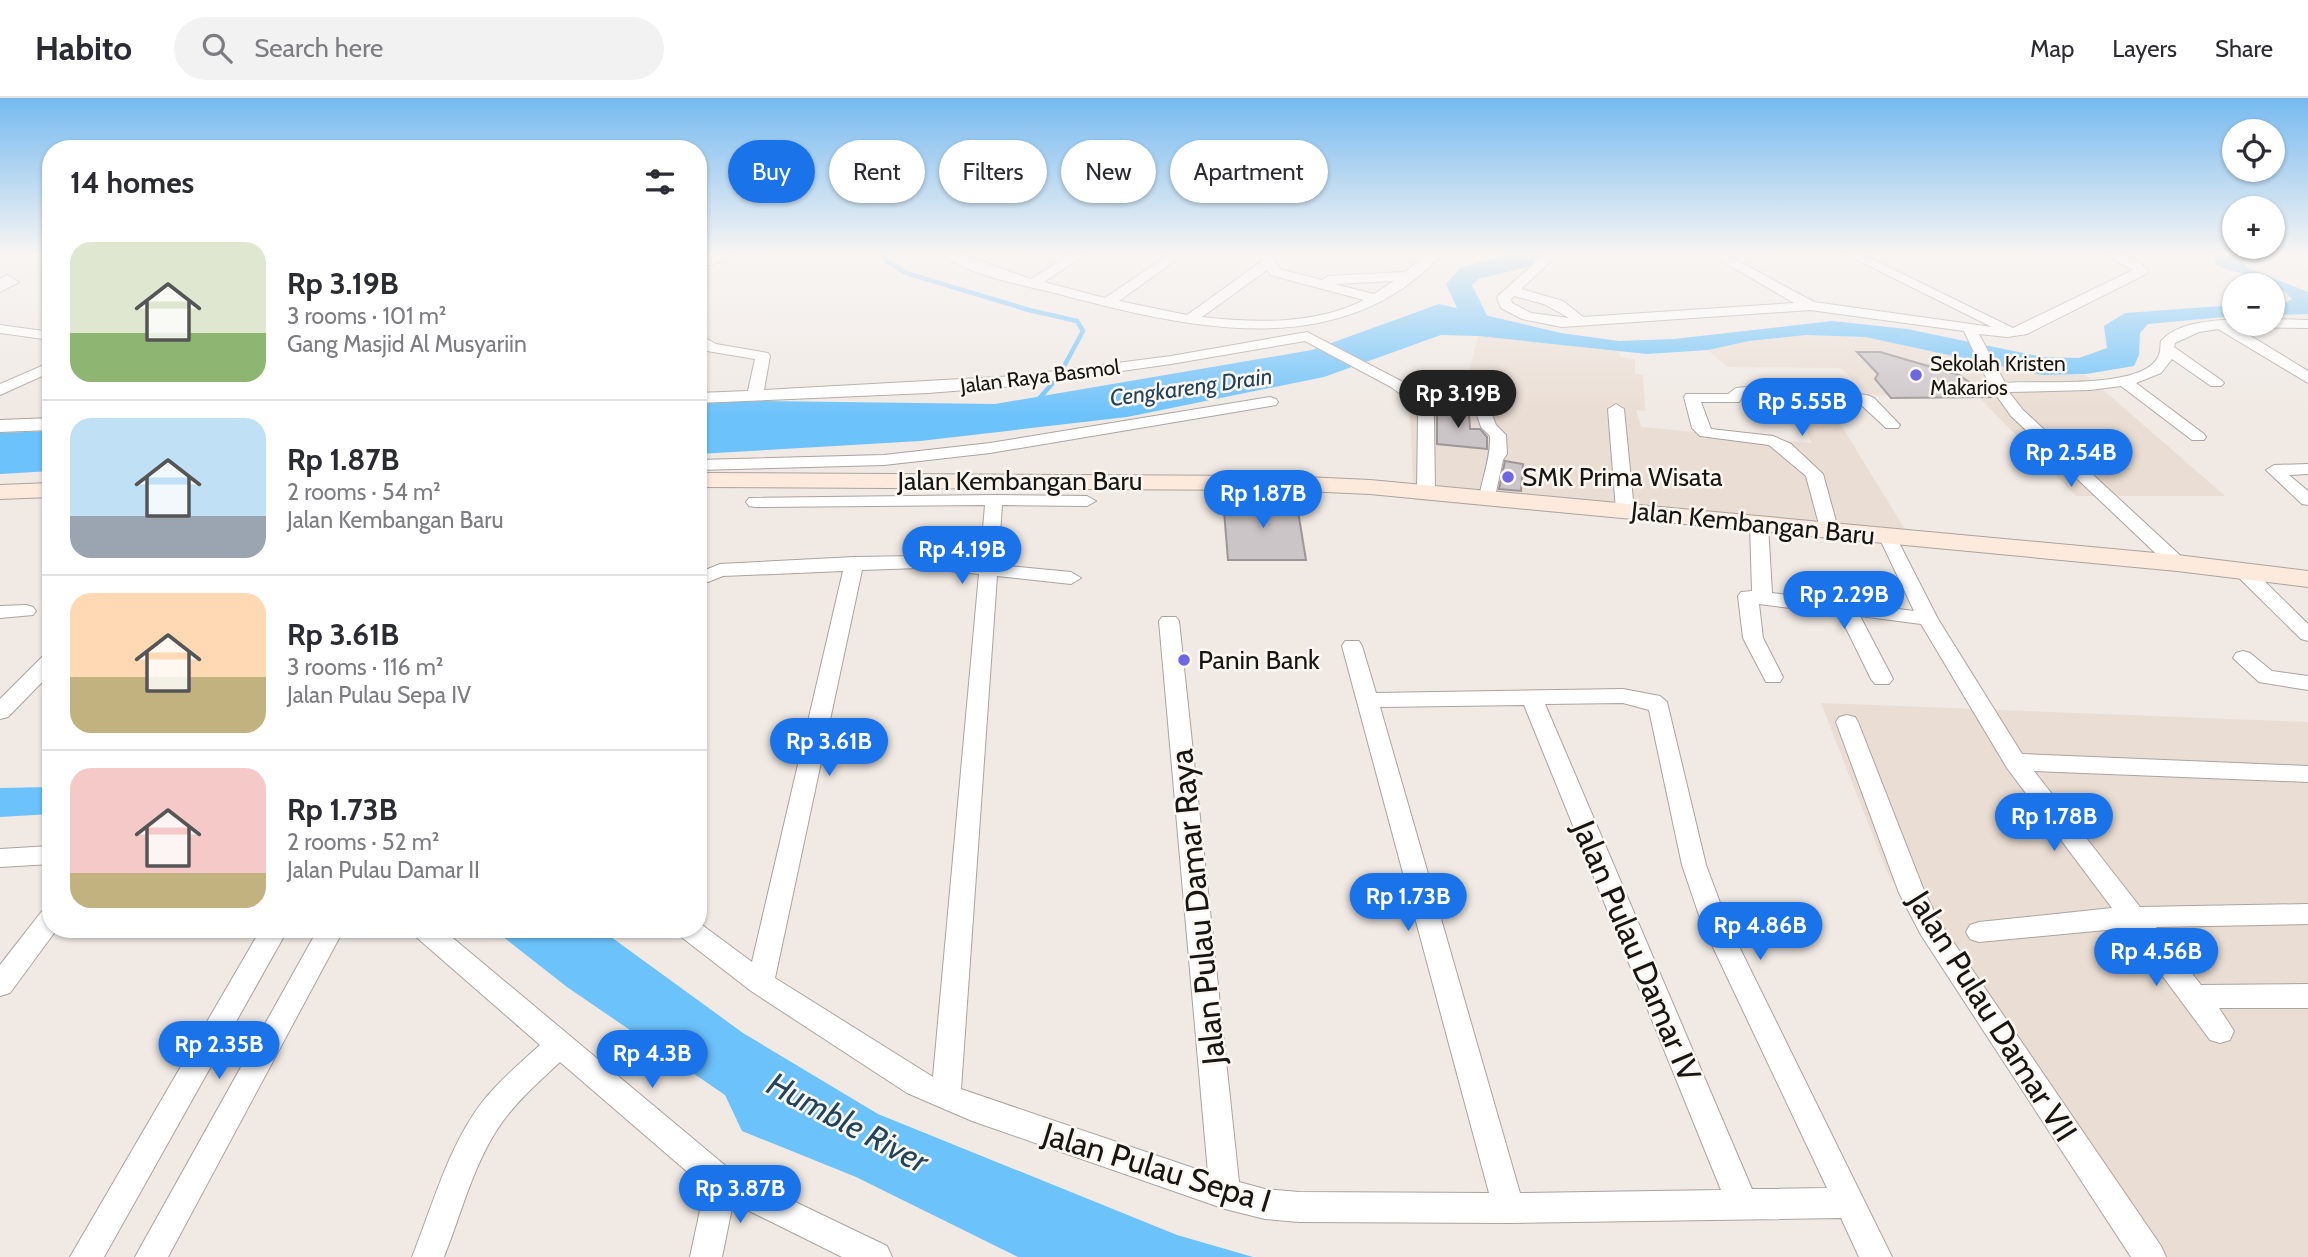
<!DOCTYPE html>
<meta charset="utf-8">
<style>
:root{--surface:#fff;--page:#f2f2f3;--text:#2b2b33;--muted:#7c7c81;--line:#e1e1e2;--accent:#1a73e8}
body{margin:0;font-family:Cabin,sans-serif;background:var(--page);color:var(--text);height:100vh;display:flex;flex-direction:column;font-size:26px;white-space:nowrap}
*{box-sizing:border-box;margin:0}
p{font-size:23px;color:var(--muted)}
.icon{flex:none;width:38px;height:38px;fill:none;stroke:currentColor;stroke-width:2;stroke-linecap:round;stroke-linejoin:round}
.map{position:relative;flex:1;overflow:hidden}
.sheet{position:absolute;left:42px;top:42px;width:665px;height:798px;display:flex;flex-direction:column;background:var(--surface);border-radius:28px;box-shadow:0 2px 5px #0004}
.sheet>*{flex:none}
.hud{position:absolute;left:728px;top:42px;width:665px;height:63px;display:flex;gap:14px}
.buttons{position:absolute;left:2222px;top:21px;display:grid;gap:14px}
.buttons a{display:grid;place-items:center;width:63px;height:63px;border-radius:50%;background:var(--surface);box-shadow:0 2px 5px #0004;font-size:35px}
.price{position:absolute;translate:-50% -60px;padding:0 16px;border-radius:24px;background:var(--accent);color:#fff;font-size:23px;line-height:46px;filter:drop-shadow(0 2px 4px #0008)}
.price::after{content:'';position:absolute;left:50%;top:42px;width:21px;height:16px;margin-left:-10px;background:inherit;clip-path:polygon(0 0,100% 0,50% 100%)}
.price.selected{background:#222;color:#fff}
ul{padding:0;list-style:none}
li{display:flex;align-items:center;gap:21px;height:175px;padding:0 28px}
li+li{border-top:2px solid var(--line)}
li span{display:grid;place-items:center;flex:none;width:196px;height:140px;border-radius:21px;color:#555}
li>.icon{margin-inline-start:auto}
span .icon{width:84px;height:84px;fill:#fffc;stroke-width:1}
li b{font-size:30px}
h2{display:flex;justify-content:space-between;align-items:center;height:84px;padding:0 28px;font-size:30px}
.pill{padding:0 24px;border-radius:32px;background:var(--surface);box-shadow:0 2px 5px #0004;font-size:24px;line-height:63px}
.pill.selected{background:var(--accent);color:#fff}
header{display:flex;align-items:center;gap:42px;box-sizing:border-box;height:98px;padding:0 35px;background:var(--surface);border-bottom:2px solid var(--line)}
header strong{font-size:33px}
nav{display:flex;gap:38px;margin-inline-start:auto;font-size:24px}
.search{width:490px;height:63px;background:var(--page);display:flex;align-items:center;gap:18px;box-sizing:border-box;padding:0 24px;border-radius:38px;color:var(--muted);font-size:26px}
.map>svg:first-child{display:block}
.built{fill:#eaddd3}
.water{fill:#6cc2fb}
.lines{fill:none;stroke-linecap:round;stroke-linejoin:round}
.stream{stroke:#6cc2fb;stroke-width:4.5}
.river{fill:#6cc2fb;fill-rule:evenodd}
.building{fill:#ccc5c8;stroke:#9d9699;stroke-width:2}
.minor-casing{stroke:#aaa4a0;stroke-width:2}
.tertiary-casing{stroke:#aaa4a0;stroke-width:2}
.secondary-casing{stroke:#aaa4a0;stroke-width:2}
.minor{fill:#fff;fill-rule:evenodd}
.tertiary{fill:#fff;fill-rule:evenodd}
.secondary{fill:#fdeadd;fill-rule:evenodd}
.poi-dot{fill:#6b68e1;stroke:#fdf7f1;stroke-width:2.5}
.labels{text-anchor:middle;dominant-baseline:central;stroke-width:5;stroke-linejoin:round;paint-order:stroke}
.far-poi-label{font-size:21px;fill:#181614;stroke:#fdf7f1;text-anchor:start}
.far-street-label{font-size:21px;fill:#181614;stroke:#fdf7f1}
.far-water-label{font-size:23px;font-style:italic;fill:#1f445b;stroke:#fdf7f1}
.poi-label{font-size:26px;fill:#181614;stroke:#fdf7f1;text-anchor:start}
.street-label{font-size:26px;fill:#181614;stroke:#fdf7f1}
.near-street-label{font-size:32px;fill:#181614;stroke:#fdf7f1}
.near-water-label{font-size:33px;font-style:italic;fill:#1f445b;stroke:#fdf7f1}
</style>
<header>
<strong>Habito</strong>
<div class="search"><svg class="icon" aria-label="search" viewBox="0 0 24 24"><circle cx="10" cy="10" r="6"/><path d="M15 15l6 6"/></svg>Search here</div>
<nav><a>Map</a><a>Layers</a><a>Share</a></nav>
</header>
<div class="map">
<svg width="2308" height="1159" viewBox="0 0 2308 1159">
<rect width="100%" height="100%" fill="#f0e9e4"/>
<!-- built -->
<path class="built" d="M1806,237L1865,239L2042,277H2086L2225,398H2076L1979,299L1869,297L1841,270L1727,269L1708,252L1749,243Z
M1478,238L1619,253L1620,259L1635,261V276L1643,277L1645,313L1636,312L1641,329L1812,345L1796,307L1831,311L1914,446L1414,402L1409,298L1461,306Z
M1821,605L2308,624V1159H2153L1888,776Z"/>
<!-- water -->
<path class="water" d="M2214,155H2262L2241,163L2248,170L2308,194V216L2273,217V207H2281L2292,201C2277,182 2241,176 2217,168L2211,157Z
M1439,206L1561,235L1619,243L1674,241L1832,223L1907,231L2043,259L2079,260L2107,250L2104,228L2125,215L2235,207V218L2148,226L2140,235L2139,257L2134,268L2086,276L2042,277L1865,239L1806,237L1749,243L1708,252L1647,256L1478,238L1441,237L1324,279L1127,319L920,343L698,356V305L764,303L995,306L1312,252Z
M51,333V373L0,376V335Z
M51,689V716L0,719V690Z
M493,831H600L743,935L878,1016L1177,1137L1253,1159H1018L856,1079L742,1033L725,997L567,889Z"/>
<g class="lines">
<!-- stream -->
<path class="stream" d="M882,155L887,163L906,175L1029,212L1077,223L1083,233L1062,272L1064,276L1053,279L1052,286L1036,304"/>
<!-- river -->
<path class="river" d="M1515,155H1539L1531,168L1478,181L1472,187L1492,228L1488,234L1478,236L1468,234L1446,186L1460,170Z"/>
</g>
<!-- building -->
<path class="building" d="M1857,254H1880L1959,277L1990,299L1891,300L1875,281L1878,276Z
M1433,310L1459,313L1469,317L1470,331H1480L1487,339V351L1437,346V319Z
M1505,363L1523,366L1521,393L1499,391Z
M1223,401H1296L1306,462H1228Z"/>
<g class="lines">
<!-- minor casing -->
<g class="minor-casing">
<path id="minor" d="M30,155H51V161L31,158Z
M716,155H733L714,167H704V161Z
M941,155H958L1031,181L1073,155H1088L1044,184L1105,200L1171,155H1186L1119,203L1187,217L1262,163L1257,155H1270L1280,171L1322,182L1328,178L1405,174L1429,155H1443C1340,269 1183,229 1055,195C1023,187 965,177 941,155ZM1267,172L1270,177L1364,202C1316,227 1254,225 1202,219ZM1394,183L1374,196L1334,186Z
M1546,155H1560L1521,191L1563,203L1583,219L1794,205L1708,155H1724L1814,204L1992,229L1843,155H1860L2013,230L2133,172L2103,155C2122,155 2135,157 2148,173L2146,176L2027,236L2007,239L1979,236L2005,285C2037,282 2142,292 2158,259C2161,254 2160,248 2161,243C2178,224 2210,223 2235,221V226H2273V221L2308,222V230L2236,229L2308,273V285L2218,231L2199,234L2175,245L2174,249L2221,282L2224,285L2221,288H2211L2172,261L2161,275L2136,285L2204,336L2206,339L2204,342H2192L2121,288L2090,292L2009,294L2023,312L2184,461L2186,465L2184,469H2170L2011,318L1991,290L1964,233L1810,212L1562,229L1522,221L1501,210L1497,200L1499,197ZM1514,198L1544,206L1569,220L1531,215L1512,205L1511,201Z
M7,177L19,184L0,194V181Z
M0,227L51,234V242L0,235Z
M1307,234L1401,283L1423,298L1461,301L1490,311L1496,327L1506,337L1507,356L1503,362L1494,403H1482L1479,399C1483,378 1491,358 1490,338L1481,329L1477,317L1460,310L1429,307L1434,319L1435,394L1426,399L1420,398L1417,394L1418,319L1413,305L1391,289L1305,243L1171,266L1016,288L928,295L698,305V295L748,293L755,261L707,253L698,247L700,237L716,246L768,255L770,258L764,292L1016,278L1171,258Z
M51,264V274L0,297V286Z
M1766,287L1867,297L1874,300L1900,327L1898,330H1886L1858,304L1766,297L1742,299L1739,304H1701L1711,331L1773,338L1791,346L1823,376L1839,434L1836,438H1824L1821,434L1806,378L1769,347L1700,338L1692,330L1684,299L1686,296H1728L1736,290Z
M1270,299L1276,301L1278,304L1276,307L990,355L884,367L698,372V362L884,357L990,345Z
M1616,306L1624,311L1634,412L1625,417L1616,412L1608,311Z
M2308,366V376L2289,377L2308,393V407L2302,406L2266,372L2274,367Z
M994,397L1087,398L1096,403L1087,408L1002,407L998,467L1071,474L1081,480L1071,486L997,478L961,991L1208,1075L1159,523L1162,519H1176L1179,523L1239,1084L1265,1091L1299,1094L1489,1095L1342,548L1345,543H1359L1362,548L1376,595L1623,591L1660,598L1667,604L1706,767L1728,826L1892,1159H1859L1841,1120L1509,1125L1299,1124L1265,1121L1225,1111L972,1023L907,995L751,893L680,838L676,831H698V824L752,864L843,473L723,478L698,488V475L720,466L854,459L919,458L980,465L985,407L755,409L749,408L746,404L749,400ZM919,470L979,476L933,979L775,880L862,472ZM1623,605L1649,612L1682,767L1702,826L1827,1090L1752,1091L1545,606ZM1524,607L1721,1092L1520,1095L1380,609Z
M1759,422L1768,427L1772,495L1914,513L1879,439L1882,435H1894L1938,521L2022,656L2308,668V684L2034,673L2140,809L2308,806V826L2156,829L2201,887L2308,886V910H2219L2234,933L2230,942L2220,945L2210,942L2127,830L1979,844L1970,841L1966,834L1970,827L1979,824L2112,810L2007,670L1921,526L1860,518L1893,581L1889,586H1875L1871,581L1839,516L1759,506L1763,540L1783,579L1780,584H1766L1743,540L1738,498L1741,494L1752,493L1750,427Z
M2242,466L2249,468L2308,526V543L2301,541L2235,476L2233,472Z
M26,507L33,509L36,513L33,517L0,520V508Z
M2243,553L2250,555L2272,573L2308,578V592L2259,584L2233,560L2236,555Z
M51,555V575L8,619L0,621V601L44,557Z
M1847,617L1855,619L1858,624L1925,795L1939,823L2161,1148L2166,1159H2131L1921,837L1899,795L1836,624L1839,619Z
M51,748V766L0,769V751Z
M51,810V831H57L10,895L0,898V867L42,813Z
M261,831H288L104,1159H70Z
M318,831H344L168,1159H135Z
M411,831H442L733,1074L887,1148L892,1159H842L733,1105L722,1159H690L705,1089L560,964C540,983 519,1001 503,1023C474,1063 462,1114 444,1159H412C433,1107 448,1048 483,1003C500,982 520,965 540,947L415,838Z"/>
</g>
<!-- tertiary casing -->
<g class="tertiary-casing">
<path id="tertiary" d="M51,320V332L0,334V322Z"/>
</g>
<!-- secondary casing -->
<g class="secondary-casing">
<path id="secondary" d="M698,375L1282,378L1370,382L2177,457L2308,473V489L2177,473L1370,396L1282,392L698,389Z
M51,385V399L0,401V387Z"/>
</g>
<!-- minor -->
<use href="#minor" class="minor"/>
<!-- tertiary -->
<use href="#tertiary" class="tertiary"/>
<!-- secondary -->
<use href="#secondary" class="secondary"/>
</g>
<!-- sky -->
<linearGradient id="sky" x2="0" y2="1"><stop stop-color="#76baf0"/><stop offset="0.49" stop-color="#f8f5f3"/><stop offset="1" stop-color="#f8f5f3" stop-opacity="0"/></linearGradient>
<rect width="2308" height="318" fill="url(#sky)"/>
<!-- markers -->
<g class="poi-dot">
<circle cx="1916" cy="277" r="7"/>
<circle cx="1508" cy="379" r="7"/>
<circle cx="1184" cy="562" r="7"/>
</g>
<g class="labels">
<!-- far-poi labels -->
<g class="far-poi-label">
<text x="1930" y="265">Sekolah Kristen<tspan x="1930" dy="24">Makarios</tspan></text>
</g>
<!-- far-street labels -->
<g class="far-street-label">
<text transform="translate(1040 278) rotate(-7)">Jalan Raya Basmol</text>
</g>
<!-- far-water labels -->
<g class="far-water-label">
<text transform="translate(1191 289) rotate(-8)">Cengkareng Drain</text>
</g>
<!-- poi labels -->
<g class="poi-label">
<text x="1522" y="379">SMK Prima Wisata</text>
<text x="1198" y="562">Panin Bank</text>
</g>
<!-- street labels -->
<g class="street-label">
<text x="1020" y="383">Jalan Kembangan Baru</text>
<text transform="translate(1753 425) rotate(6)">Jalan Kembangan Baru</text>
</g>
<!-- near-street labels -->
<g class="near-street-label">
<text transform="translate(1197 809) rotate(-96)">Jalan Pulau Damar Raya</text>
<text transform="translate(1637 853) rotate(67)">Jalan Pulau Damar IV</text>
<text transform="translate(1993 918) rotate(58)">Jalan Pulau Damar VII</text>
<text transform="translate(1157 1069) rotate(17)">Jalan Pulau Sepa I</text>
</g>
<!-- near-water labels -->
<g class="near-water-label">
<text transform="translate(848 1024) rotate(28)">Humble River</text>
</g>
</g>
</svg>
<div class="buttons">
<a><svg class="icon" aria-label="locate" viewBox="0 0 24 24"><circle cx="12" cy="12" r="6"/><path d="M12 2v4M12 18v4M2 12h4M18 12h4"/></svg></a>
<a>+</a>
<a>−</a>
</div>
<b class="price selected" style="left:1458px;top:332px">Rp 3.19B</b>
<b class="price" style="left:1802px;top:340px">Rp 5.55B</b>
<b class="price" style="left:2071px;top:391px">Rp 2.54B</b>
<b class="price" style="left:1263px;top:432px">Rp 1.87B</b>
<b class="price" style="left:962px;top:488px">Rp 4.19B</b>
<b class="price" style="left:1844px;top:533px">Rp 2.29B</b>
<b class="price" style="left:829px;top:680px">Rp 3.61B</b>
<b class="price" style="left:2054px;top:755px">Rp 1.78B</b>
<b class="price" style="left:1408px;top:835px">Rp 1.73B</b>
<b class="price" style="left:1760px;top:864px">Rp 4.86B</b>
<b class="price" style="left:2156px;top:890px">Rp 4.56B</b>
<b class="price" style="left:219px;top:983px">Rp 2.35B</b>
<b class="price" style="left:652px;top:992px">Rp 4.3B</b>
<b class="price" style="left:740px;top:1127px">Rp 3.87B</b>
<div class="hud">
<a class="pill selected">Buy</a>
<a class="pill">Rent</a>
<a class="pill">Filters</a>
<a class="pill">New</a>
<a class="pill">Apartment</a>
</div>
<section class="sheet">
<h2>14 homes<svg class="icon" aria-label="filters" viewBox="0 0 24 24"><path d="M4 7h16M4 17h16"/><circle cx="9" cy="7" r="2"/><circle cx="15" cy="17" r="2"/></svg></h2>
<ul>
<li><span style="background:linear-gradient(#dfe7d0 65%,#8fb573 0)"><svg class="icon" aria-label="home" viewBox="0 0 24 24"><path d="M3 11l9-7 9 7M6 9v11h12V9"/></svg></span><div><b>Rp 3.19B</b><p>3 rooms · 101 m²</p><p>Gang Masjid Al Musyariin</p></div></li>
<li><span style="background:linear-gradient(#bfe0f5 70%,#9aa5b1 0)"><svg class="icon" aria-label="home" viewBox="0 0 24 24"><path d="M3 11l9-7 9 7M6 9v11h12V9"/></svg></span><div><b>Rp 1.87B</b><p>2 rooms · 54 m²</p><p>Jalan Kembangan Baru</p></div></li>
<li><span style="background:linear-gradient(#ffd9b3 60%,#c2b280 0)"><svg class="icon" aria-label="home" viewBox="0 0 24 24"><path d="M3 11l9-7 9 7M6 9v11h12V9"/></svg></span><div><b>Rp 3.61B</b><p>3 rooms · 116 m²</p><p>Jalan Pulau Sepa IV</p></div></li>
<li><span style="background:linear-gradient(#f6c9c9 75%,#c2b280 0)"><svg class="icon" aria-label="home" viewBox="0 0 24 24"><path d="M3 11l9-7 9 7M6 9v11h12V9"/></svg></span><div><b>Rp 1.73B</b><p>2 rooms · 52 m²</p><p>Jalan Pulau Damar II</p></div></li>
</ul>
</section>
</div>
